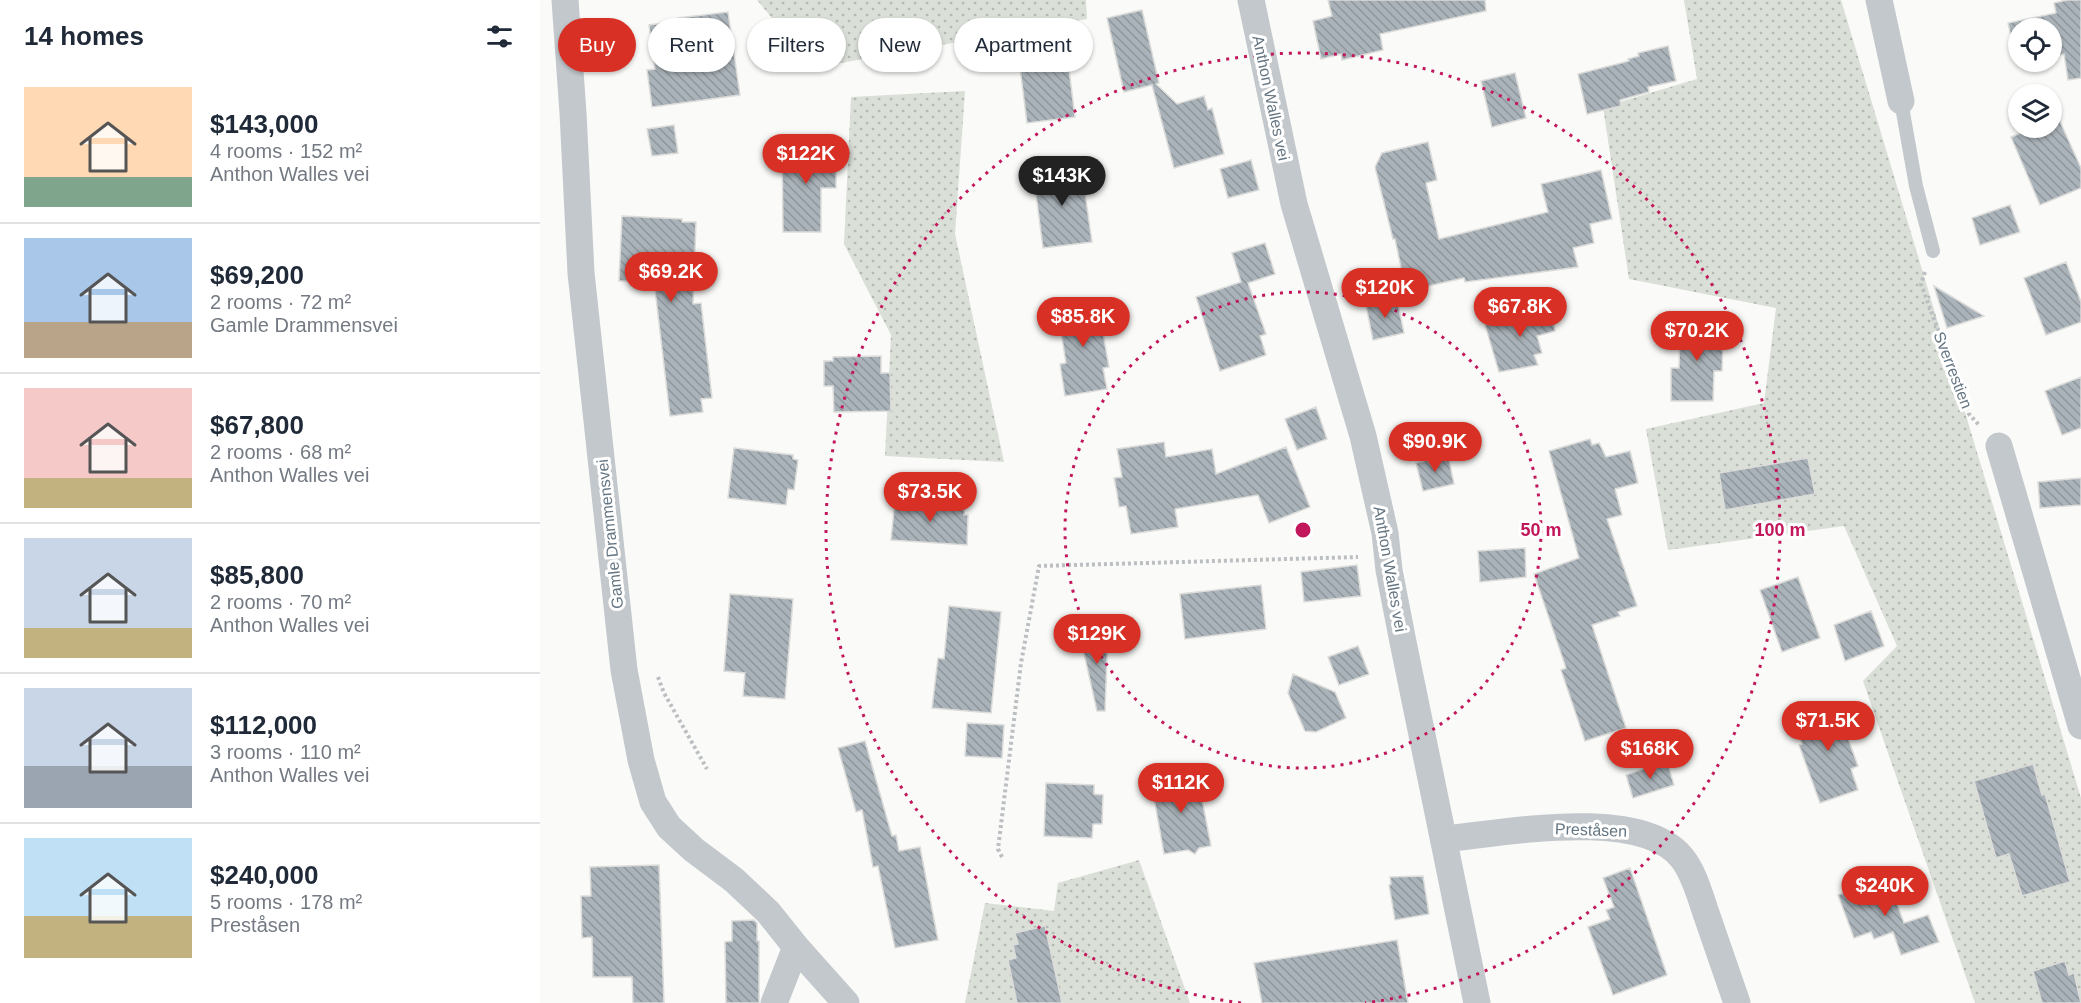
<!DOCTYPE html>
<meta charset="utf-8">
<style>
:root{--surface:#fff;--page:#f6f6f7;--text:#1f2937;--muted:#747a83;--line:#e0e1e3;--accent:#d93025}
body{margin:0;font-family:Helvetica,sans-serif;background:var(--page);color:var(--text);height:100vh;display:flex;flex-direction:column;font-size:22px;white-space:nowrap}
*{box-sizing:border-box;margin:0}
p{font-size:20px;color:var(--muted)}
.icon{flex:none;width:33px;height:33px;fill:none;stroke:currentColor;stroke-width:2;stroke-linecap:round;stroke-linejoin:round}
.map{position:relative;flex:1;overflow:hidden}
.drawer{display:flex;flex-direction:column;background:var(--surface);width:540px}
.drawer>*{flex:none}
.hud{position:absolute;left:18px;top:18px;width:570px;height:54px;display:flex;gap:12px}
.buttons{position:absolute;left:1468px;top:18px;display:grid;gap:12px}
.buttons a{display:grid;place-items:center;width:54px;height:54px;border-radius:50%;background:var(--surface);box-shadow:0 2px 4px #0004;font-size:30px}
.price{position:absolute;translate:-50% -51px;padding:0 14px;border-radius:21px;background:var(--accent);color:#fff;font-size:20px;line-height:39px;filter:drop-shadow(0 2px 3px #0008)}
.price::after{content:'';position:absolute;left:50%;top:36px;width:18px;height:14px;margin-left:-9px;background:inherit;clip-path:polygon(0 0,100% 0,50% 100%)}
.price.selected{background:#222;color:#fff}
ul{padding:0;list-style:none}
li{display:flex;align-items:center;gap:18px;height:150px;padding:0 24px}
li+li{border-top:2px solid var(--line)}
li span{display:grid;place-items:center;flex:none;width:168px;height:120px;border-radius:0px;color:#555}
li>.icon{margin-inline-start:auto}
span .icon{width:72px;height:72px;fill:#fffc;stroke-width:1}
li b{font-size:26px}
h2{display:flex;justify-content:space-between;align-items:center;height:72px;padding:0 24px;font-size:26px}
.tag{padding:0 21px;border-radius:27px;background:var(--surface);box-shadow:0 2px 4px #0004;font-size:21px;line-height:54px}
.tag.selected{background:var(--accent);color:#fff}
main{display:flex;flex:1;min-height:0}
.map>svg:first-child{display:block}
.grass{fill:url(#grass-dots)}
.building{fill:url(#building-back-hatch);stroke:#dcdcda;stroke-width:1.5}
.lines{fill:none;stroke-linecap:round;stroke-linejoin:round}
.path{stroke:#bbbfc2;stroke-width:4;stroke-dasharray:3 3;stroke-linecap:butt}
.lane{stroke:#c3c8cc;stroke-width:14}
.street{stroke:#c3c8cc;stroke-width:27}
.ring{fill:none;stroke:#c2185b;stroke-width:3;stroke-dasharray:3 6}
.labels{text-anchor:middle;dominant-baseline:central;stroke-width:6;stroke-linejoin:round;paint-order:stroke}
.street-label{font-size:16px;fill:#657683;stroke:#fff}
.centre{fill:#c2185b;stroke:#fff;stroke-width:3}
.ring-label{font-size:18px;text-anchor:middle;font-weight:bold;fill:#c2185b;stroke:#fff;stroke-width:6;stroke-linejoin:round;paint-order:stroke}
</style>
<main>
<section class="drawer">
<h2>14 homes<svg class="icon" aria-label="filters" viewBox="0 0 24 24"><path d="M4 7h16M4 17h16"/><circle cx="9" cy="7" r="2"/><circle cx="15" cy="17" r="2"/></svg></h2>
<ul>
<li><span style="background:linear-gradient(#ffd9b3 75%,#7fa58c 0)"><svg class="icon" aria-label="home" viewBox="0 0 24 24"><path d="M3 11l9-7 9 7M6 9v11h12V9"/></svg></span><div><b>$143,000</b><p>4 rooms · 152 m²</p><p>Anthon Walles vei</p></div></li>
<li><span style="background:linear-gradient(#a9c7e8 70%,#b9a48a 0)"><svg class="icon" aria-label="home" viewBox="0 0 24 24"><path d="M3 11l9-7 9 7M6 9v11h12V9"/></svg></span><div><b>$69,200</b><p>2 rooms · 72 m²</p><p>Gamle Drammensvei</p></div></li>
<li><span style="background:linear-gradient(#f6c9c9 75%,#c2b280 0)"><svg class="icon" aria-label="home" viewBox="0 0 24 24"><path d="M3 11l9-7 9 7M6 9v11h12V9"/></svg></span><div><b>$67,800</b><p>2 rooms · 68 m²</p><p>Anthon Walles vei</p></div></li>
<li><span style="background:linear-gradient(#c9d6e8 75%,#c2b280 0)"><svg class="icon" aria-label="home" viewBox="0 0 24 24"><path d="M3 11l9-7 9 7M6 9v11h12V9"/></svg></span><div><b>$85,800</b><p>2 rooms · 70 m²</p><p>Anthon Walles vei</p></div></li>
<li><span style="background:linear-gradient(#c9d6e8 65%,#9aa5b1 0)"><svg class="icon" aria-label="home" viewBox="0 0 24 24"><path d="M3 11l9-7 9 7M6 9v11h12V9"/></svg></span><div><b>$112,000</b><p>3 rooms · 110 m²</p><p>Anthon Walles vei</p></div></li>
<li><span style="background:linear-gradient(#bfe0f5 65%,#c2b280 0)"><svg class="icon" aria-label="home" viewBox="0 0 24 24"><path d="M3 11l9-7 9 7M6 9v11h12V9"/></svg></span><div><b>$240,000</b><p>5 rooms · 178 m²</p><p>Preståsen</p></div></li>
</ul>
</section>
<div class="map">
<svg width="1541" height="1003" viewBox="0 0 1541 1003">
<defs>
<pattern id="grass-dots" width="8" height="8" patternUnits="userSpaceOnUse" patternTransform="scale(1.5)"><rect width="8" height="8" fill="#dadfd7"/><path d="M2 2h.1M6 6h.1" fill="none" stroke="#b4b9b4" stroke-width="1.8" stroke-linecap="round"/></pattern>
<pattern id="building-back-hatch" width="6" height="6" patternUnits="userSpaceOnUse" patternTransform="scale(1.5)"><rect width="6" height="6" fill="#aab3b9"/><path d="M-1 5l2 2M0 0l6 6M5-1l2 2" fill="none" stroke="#8e969c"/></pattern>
</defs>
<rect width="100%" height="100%" fill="#fafaf8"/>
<!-- grass -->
<path class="grass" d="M217,0H546L547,19L273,68Z
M1144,0H1301L1541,798V1003H1435L1323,681L1357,646L1304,526L1128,550L1106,429L1224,403L1236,308L1089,279L1063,107L1157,79Z
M425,91L415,234L464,462L345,456L351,335L304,244L311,97Z
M599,860L650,1003H425L445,903L514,911L518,883Z"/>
<!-- building -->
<path class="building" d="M788,0H945L946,11L840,34L843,50L802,60L801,54L781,59L773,21L792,16Z
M1527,0H1541V78L1528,80L1524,54L1512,57V28H1479V62H1490L1477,64L1468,23L1516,13L1514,3Z
M602,10L619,83L616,84L637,104L664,96L668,110L672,108L684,154L634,168L612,85L584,92L567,18Z
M188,12L200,95L112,107L107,70L115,69L109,25L138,21V18Z
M526,46L535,117L487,123L478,52Z
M1128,46L1136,81L1108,87L1109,92L1080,100L1081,106L1047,114L1038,74L1089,61L1088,59L1099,56L1098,53Z
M975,73L986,118L952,127L941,81Z
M1518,117L1541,168V188L1500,205L1471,137L1493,128H1512V119Z
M134,125L138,153L112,156L107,129Z
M888,142L897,180L886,183L899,239L1008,212L1001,184L1061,170L1072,219L1050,224L1054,243L1033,248L1038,267L925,282L924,278L866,291L855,239H853L835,167L842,153Z
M296,144V188H281V232H243L242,145Z
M711,160L719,190L688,198L680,169Z
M541,165L552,242L503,248L493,171Z
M1470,205L1480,232L1440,245L1432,218Z
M82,216L142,219V222H156L153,304L161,303L172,398L161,399L163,412L130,416L114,281H79Z
M725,243L735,274L708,283L726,334L720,336L726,355L680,371L656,297L701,282L692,253Z
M1526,262L1541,302V322L1506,335L1484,278Z
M1394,286L1444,316L1407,328Z
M557,299L569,367L563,368L567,389L525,396L520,364L526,363L517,307Z
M857,299L864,333L833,340L826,306Z
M1011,305L1015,331L997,336L1002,353L994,355L998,365L959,372L945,325Z
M1140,321L1180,322V338L1183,339L1182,371H1174L1173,401H1131V368H1139Z
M341,356V373H350L351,411L294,412L293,386H284V361H293V357Z
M1541,377V428L1522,435L1505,391Z
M776,407L787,439L757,450L745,419Z
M1050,439L1052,445L1059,443L1066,457L1090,451L1098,483L1075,489L1082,515L1067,519L1097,606L1078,612L1080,616L1052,625L1086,728L1045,741L1021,670L1026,668L994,574L1039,558L1009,451Z
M624,442L626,457L672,449L676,474L746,447L770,507L729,523L718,495L635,509L638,527L591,534L586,506L579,507L577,493L574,478L582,477L577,449Z
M194,448L253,455V459L258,460L254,490L248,489L246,505L188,498Z
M908,455L914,484L883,491L876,463Z
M1268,458L1275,494L1185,510L1179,473Z
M1541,478V505L1500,508L1498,482Z
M355,500L425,506L424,515H428L427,545L351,540Z
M985,548L986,577L940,582L938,551Z
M817,565L821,596L764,602L761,572Z
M1258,577L1280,638L1242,652L1220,590Z
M721,585L726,629L645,639L640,594Z
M190,594L253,599L245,699L203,696L205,673L184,671Z
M409,606L461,612L451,713L392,708L398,658L404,659Z
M1331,611L1344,646L1305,661L1294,625Z
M568,630L565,711H557L540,636Z
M818,646L829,674L799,685L788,657Z
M753,674L795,692L806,718L776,732L765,731L748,693Z
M1283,703L1296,705L1318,766L1311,769L1318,790L1280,803L1259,745L1262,744L1257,731L1269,727L1263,707Z
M427,723L464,725L462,758L425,756Z
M325,741L352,836L356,835L359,851L380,847L398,940L355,948L338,866L333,867L322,810L316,812L298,748Z
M1127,761L1134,785L1093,798L1086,775Z
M1493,764L1502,795L1505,794L1530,882L1482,896L1469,854L1456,858L1434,781Z
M657,773L671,846L659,848L655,854L648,850L624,854L611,781Z
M506,783L554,785V794L563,795L562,824H553L552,838L504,836Z
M119,865L124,1003H93L92,977H53L52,937L42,938L41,896H51L50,867Z
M1090,868L1127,975L1073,995L1048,927L1070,919L1066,910L1074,907L1063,878Z
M883,876L889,914L855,920L849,885L851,884L850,877Z
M1347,877L1364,923L1388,915L1399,942L1361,955L1353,932L1334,939L1331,932L1314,938L1298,895Z
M214,920L217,923V941H219V1003H186L185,942L192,941V921Z
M505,926L522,1003H477L468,960L476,958L473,945L478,944L475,933Z
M857,940L868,1003H722L714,963Z
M1525,961L1529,975L1534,973L1541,1003H1502L1493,971Z"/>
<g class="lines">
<!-- path -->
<path class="path" d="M1385,272L1381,284L1429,414L1439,425
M118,677L124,693L167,769
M462,857L458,849L481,663L499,566L818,557"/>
<!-- lane -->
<path class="lane" d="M1361,101L1376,186L1393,251"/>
<!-- street -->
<path class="street" d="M25,0L33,113L41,273L84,670L101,760L113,802L129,827L154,850L194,880L228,912L256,947L306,1003
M711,0L754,204L823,436L845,533L849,570L863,642L937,1003
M1339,0L1361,101
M1459,446L1541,726
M905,839C964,833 1101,806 1142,858C1154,872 1161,899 1167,916C1177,945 1187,974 1197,1003
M234,1003L256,947"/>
</g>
<!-- distance rings -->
<g class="ring">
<circle cx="763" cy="530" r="238"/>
<path d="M701 1003A477 477 0 1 1 825 1003"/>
</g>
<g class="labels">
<!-- street labels -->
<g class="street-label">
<text transform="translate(731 98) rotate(78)">Anthon Walles vei</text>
<text transform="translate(1413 370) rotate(69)">Sverrestien</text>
<text transform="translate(70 534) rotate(-96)">Gamle Drammensvei</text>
<text transform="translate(850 569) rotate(80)">Anthon Walles vei</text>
<text transform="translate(1051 830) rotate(2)">Preståsen</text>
</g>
</g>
<circle cx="763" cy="530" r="9" class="centre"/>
<g class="ring-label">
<text x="1001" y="536">50 m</text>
<text x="1240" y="536">100 m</text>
</g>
</svg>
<div class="buttons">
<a><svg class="icon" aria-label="locate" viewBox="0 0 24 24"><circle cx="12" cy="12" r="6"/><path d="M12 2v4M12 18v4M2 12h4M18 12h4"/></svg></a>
<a><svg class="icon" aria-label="layers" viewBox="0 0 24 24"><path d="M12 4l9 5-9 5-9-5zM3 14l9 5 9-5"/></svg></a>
</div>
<b class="price" style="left:266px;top:185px">$122K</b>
<b class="price selected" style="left:522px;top:207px">$143K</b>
<b class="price" style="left:131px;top:303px">$69.2K</b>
<b class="price" style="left:845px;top:319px">$120K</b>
<b class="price" style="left:980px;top:338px">$67.8K</b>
<b class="price" style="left:543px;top:348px">$85.8K</b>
<b class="price" style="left:1157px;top:362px">$70.2K</b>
<b class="price" style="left:895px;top:473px">$90.9K</b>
<b class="price" style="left:390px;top:523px">$73.5K</b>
<b class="price" style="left:557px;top:665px">$129K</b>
<b class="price" style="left:1288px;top:752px">$71.5K</b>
<b class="price" style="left:1110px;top:780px">$168K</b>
<b class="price" style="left:641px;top:814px">$112K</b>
<b class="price" style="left:1345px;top:917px">$240K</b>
<div class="hud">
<a class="tag selected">Buy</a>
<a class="tag">Rent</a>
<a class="tag">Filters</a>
<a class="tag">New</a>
<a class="tag">Apartment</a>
</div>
</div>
</main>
